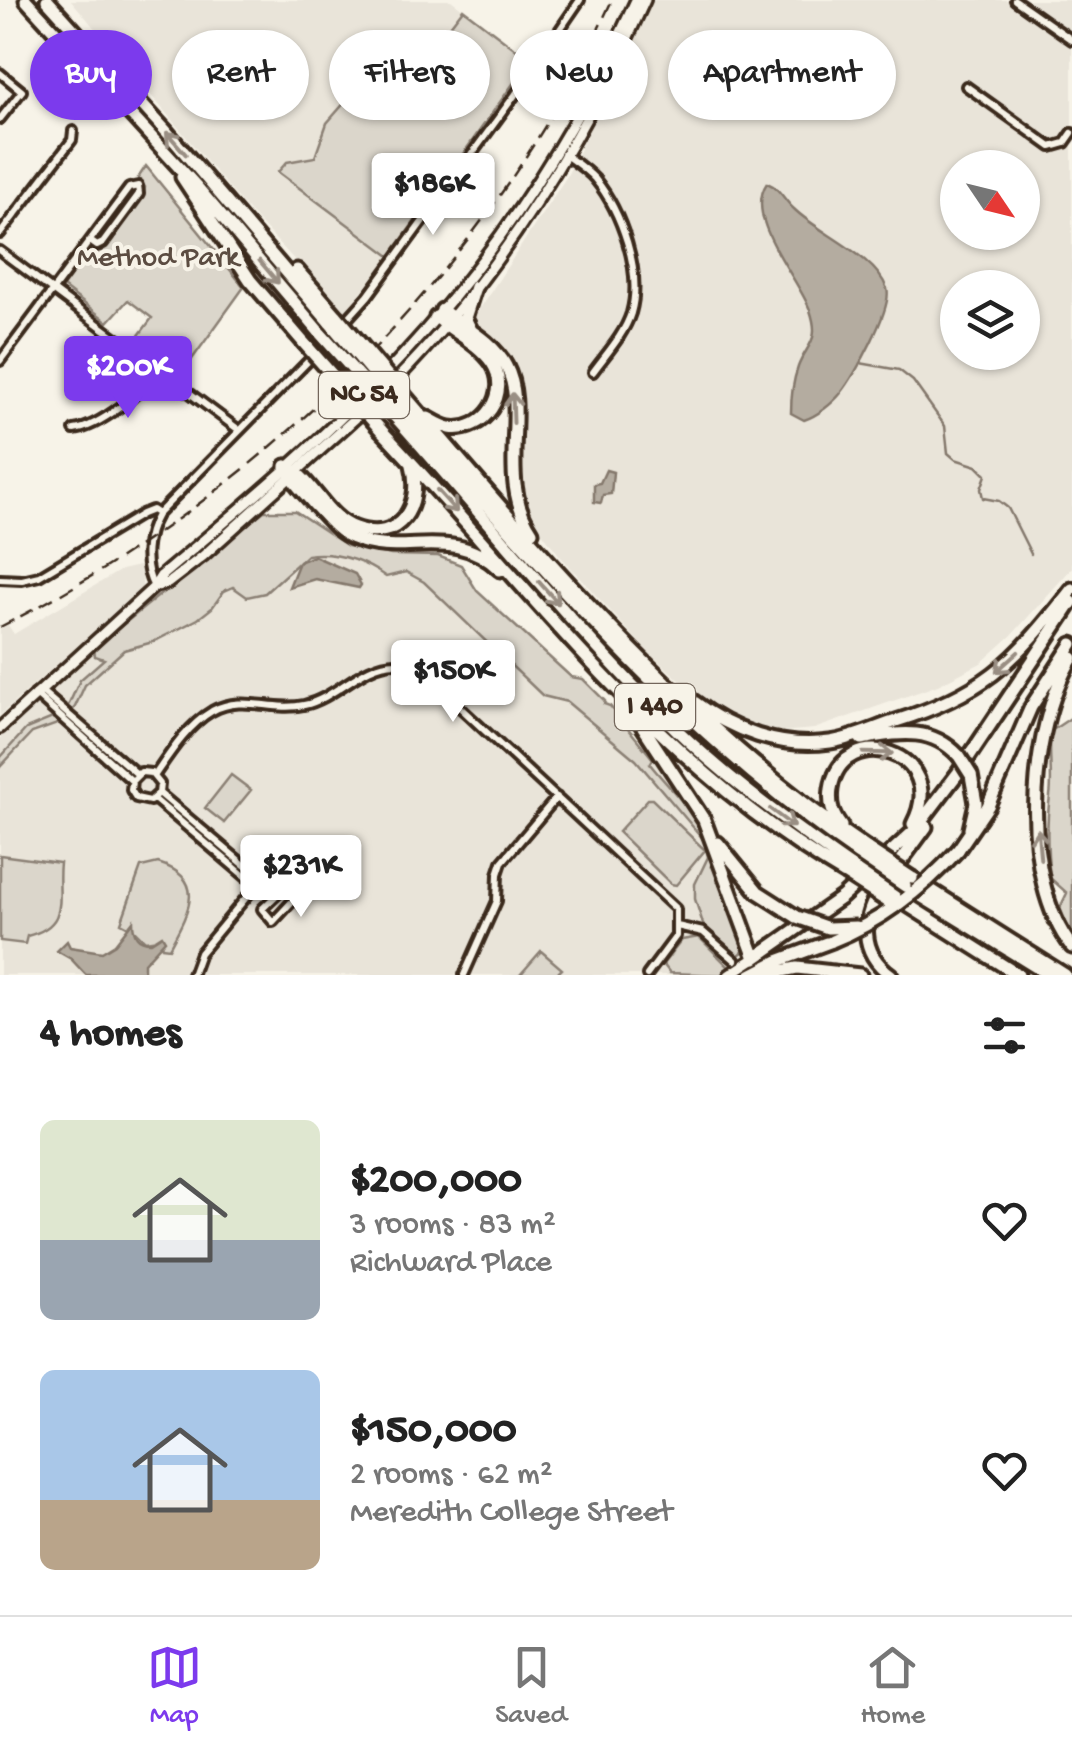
<!DOCTYPE html>
<meta charset="utf-8">
<style>
:root{--surface:#fff;--page:#f2f2f2;--text:#222;--muted:#767676;--line:#e0e0e0;--accent:#7c3aed}
body{margin:0;font-family:"Gochi Hand",sans-serif;background:var(--page);color:var(--text);height:100vh;display:flex;flex-direction:column;font-size:38px;white-space:nowrap}
*{box-sizing:border-box;margin:0}
p{font-size:32px;color:var(--muted)}
.icon{flex:none;width:55px;height:55px;fill:none;stroke:currentColor;stroke-width:2;stroke-linecap:round;stroke-linejoin:round}
.map{position:relative;height:975px;overflow:hidden}
.sheet{display:flex;flex-direction:column;background:var(--surface);flex:1}
.sheet>*{flex:none}
.hud{position:absolute;left:30px;top:30px;width:1012px;height:90px;display:flex;gap:20px}
.needle{width:65px;rotate:125deg}
.fabs{position:absolute;left:940px;top:150px;display:grid;gap:20px}
.fabs a{display:grid;place-items:center;width:100px;height:100px;border-radius:50%;background:var(--surface);box-shadow:0 2px 8px #0004;font-size:50px}
.price{position:absolute;translate:-50% -85px;padding:0 22px;border-radius:10px;background:#fff;color:#222;font-size:32px;line-height:65px;filter:drop-shadow(0 2px 5px #0008)}
.price::after{content:'';position:absolute;left:50%;top:60px;width:30px;height:22px;margin-left:-15px;background:inherit;clip-path:polygon(0 0,100% 0,50% 100%)}
.price.active{background:var(--accent);color:#fff}
ul{padding:0;list-style:none}
li{display:flex;align-items:center;gap:30px;height:250px;padding:0 40px}
li span{display:grid;place-items:center;flex:none;width:280px;height:200px;border-radius:15px;color:#555}
li>.icon{margin-inline-start:auto}
span .icon{width:120px;height:120px;fill:#fffc;stroke-width:1}
li b{font-size:42px}
h2{display:flex;justify-content:space-between;align-items:center;height:120px;padding:0 40px;font-size:42px}
.pill{padding:0 35px;border-radius:45px;background:var(--surface);box-shadow:0 2px 8px #0004;font-size:35px;line-height:90px}
.pill.active{background:var(--accent);color:#fff}
.menu{display:flex;justify-content:space-around;align-items:center;height:140px;border-top:2px solid var(--line);background:var(--surface);font-size:28px;color:var(--muted)}
.menu a{display:grid;justify-items:center;gap:5px}
.menu .active{color:var(--accent)}
.map>svg:first-child{display:block}
.built{fill:#e9e4d9;fill-rule:evenodd}
.green{fill:#dbd6cb;stroke:#8b8074;stroke-width:2.5}
.water{fill:#b4aca0;stroke:#84786c;stroke-width:2.5}
.lines{fill:none;stroke-linecap:round;stroke-linejoin:round}
.stream{stroke:#84786c;stroke-width:2.5}
.minor-casing{stroke:#3b2a1e;stroke-width:14}
.major-casing{stroke:#3b2a1e;stroke-width:16}
.highway-casing{stroke:#3b2a1e;stroke-width:19}
.minor{stroke:#f7f3e8;stroke-width:6}
.major{stroke:#f7f3e8;stroke-width:9}
.highway{stroke:#f7f3e8;stroke-width:11}
.rail{stroke:#3b2a1e;stroke-width:2.5;stroke-dasharray:15 8;stroke-linecap:butt}
.highway-bridge-casing{stroke:#3b2a1e;stroke-width:19;stroke-linecap:butt}
.highway-bridge{stroke:#f7f3e8;stroke-width:11}
.oneway{stroke:#998e83}
.labels{text-anchor:middle;dominant-baseline:central;stroke-width:8;stroke-linejoin:round;paint-order:stroke}
.shield{fill:#f7f3e8;stroke:#73665b;stroke-width:2.5}
.shield-label{font-size:28px;font-weight:bold;fill:#3b2a1e}
.park-label{font-size:30px;fill:#5b4c41;stroke:#f7f3e8}
</style>
<div class="map">
<svg width="1072" height="975" viewBox="0 0 1072 975">
<rect width="100%" height="100%" fill="#f7f3e8"/>
<filter id="ink" filterUnits="userSpaceOnUse"><feTurbulence type="fractalNoise" baseFrequency=".01" numOctaves="2"/><feDisplacementMap in="SourceGraphic" scale="20" xChannelSelector="R" yChannelSelector="G"/><feConvolveMatrix kernelMatrix="1 2 1 2 8 2 1 2 1" color-interpolation-filters="sRGB"/></filter>
<g filter="url(#ink)">
<!-- built -->
<path class="built" d="M71,0H451L530,60L390,256L344,313L245,207Z
M651,0H1072V568L1011,636L981,663L938,685L814,729L767,733L736,722L710,707L648,652L560,556L541,531L524,500L518,388L512,365L478,330L473,319L567,176ZM958,168H1022V232H958ZM958,288H1022V352H958Z
M264,511H295L348,546L391,555L438,556L461,565L477,591L571,677L583,679L610,706L687,801L717,865L744,951L731,969L722,975H0V738L94,648Z
M143,565L142,588L0,715V629L8,625L14,634L121,570Z"/>
<!-- green -->
<path class="green" d="M463,9L530,60L390,256L278,172L287,162L315,157L327,123L354,92L383,113Z
M146,166L244,287L180,376L134,342L152,318L128,300L108,322L63,287L90,248L102,251L144,194L145,187L138,178Z
M264,511H295L348,546L391,555L438,556L461,565L477,591L571,677L583,679L605,701L604,704L610,706L653,759L650,764C668,788 720,834 711,866L717,865L744,951L735,958L704,927L695,899V884L708,857L704,840L636,760L567,702L543,696L424,582L406,572L386,577C362,560 337,551 307,555L265,593L247,597L233,587L224,591L212,608L198,619L153,642L124,650L85,685L75,707L63,722L32,733L0,767V758L26,729L60,715L69,704L80,680L104,659L95,656L94,648Z
M1072,717V937L1060,908L1067,893L1050,878C1047,851 1046,823 1050,796C1053,775 1048,753 1051,731Z
M231,775L251,790L224,823L205,808Z
M648,799H652L705,850L676,885L671,884L618,832Z
M0,855L60,863C56,896 72,925 27,936L25,944L0,941Z
M158,863C209,879 188,913 169,948L162,947L159,939L145,941L134,930L121,923L141,867Z
M699,937L731,969L722,975L670,973L663,964L682,940Z
M541,951L562,969L556,975H520Z"/>
<!-- water -->
<path class="water" d="M767,183C780,188 784,200 794,209C818,233 876,256 887,289C893,307 854,378 841,393C833,403 817,416 804,420L791,413C791,398 793,381 798,367C807,343 821,342 810,310C798,277 743,218 767,183Z
M606,470L613,472L611,494L603,495L601,503L594,502V484L600,483Z
M314,556L355,574L361,585L359,588L315,579L289,587L299,562Z
M133,921C133,934 137,942 151,942L162,935L165,940L144,963V975H86L71,959L57,951L67,941L70,947L102,952L115,944Z"/>
<g class="lines">
<!-- stream -->
<path class="stream" d="M860,363L899,370L913,381L945,426L948,453L955,459L977,466L986,475L981,489L983,498L999,501L1008,508L1031,554"/>
<!-- minor casing -->
<g class="minor-casing">
<path id="minor" d="M1015,0L1072,40
M0,73L22,91L0,119
M966,86L1051,147L1065,143L1072,133
M564,154C575,162 586,169 595,179C621,211 643,272 631,313C624,335 606,354 593,372
M0,234L72,140L73,131
M0,251L239,430
M0,361L129,188L138,186L139,194L103,243L97,246L90,241
M74,430C100,427 143,391 159,371
M0,579L22,580L39,576L142,514L152,510L158,514
M154,587C142,565 145,536 157,515L324,345L368,296L515,95L580,0
M40,690L137,774
M35,694L132,781L131,790L136,798L150,801L159,793L160,784L151,773L141,772L132,781
M155,775C170,753 188,725 212,711C243,694 272,712 304,705C337,698 362,663 396,663C413,663 425,674 436,685L676,909V936L647,975
M159,793L254,873L258,881
M154,799L247,878L274,896
M290,882L299,894L273,922L262,909Z
M677,926L703,932L735,960
M192,975L200,953L258,883
M464,975L497,901L498,874L502,862L557,797"/>
</g>
<!-- major casing -->
<g class="major-casing">
<path id="major" d="M391,385C500,275 582,141 645,0
M154,587L168,583L203,556L380,396
M0,728L154,587L161,576C244,506 329,435 403,355C500,250 577,130 636,0
M729,975L755,958"/>
</g>
<!-- highway casing -->
<g class="highway-casing">
<path id="highway" d="M26,0L197,187L320,333
M47,0L166,131L330,323
M182,177L250,280L304,343
M297,270L337,316
M442,310C464,327 493,341 506,366C530,411 495,478 532,532
M471,330L465,318L475,287
M405,396C545,559 688,729 868,849
M398,403C540,566 681,733 861,856
M390,411C486,517 574,630 677,730C730,781 790,824 851,867
M428,418C435,422 443,427 450,428C484,433 512,393 492,363C479,344 454,332 436,317
M381,430C528,585 657,765 845,874
M286,466C292,482 302,490 313,503C325,515 337,532 353,538C403,560 451,523 500,570
M286,466C314,480 325,518 355,528C400,544 423,505 412,465
M1072,658C1028,729 1019,880 1072,947
M626,701L704,820L755,958L842,897L914,831L958,773L1072,602
M693,701C732,731 781,749 830,742C852,739 875,728 896,721C931,710 964,696 993,674C1024,650 1048,619 1072,589
M861,739C898,733 930,725 959,756
M841,826C832,814 829,804 831,789C842,719 951,752 913,824
M970,829L976,803L971,775
M718,843L758,892L797,917
M958,850L988,806L1031,707L1072,644
M893,872L926,827
M912,878L1065,975
M882,887C861,918 859,952 891,975
M908,888L1049,975
M895,897L1018,975
M751,975L778,961L832,941
M762,975L797,968L860,975"/>
</g>
<!-- minor -->
<use href="#minor" class="minor"/>
<!-- major -->
<use href="#major" class="major"/>
<!-- highway -->
<use href="#highway" class="highway"/>
<!-- rail -->
<path class="rail" d="M0,627C264,493 488,271 612,0"/>
<!-- highway-bridge casing -->
<g class="highway-bridge-casing">
<path id="highway-bridge" d="M337,316L405,396
M330,323L398,403
M320,333L390,411
M304,343L381,430
M959,756L971,775
M868,849L912,878
M861,856L905,886
M851,867L895,897
M845,874L890,903
M797,917L828,928L856,927
M832,941C882,921 922,890 958,850"/>
</g>
<!-- highway-bridge -->
<use href="#highway-bridge" class="highway-bridge"/>
</g>
<!-- one-way arrows -->
<defs><path id="oneway-shaft" d="M-6 0H5M1.5-3L5.5 0L1.5 3" fill="none" stroke-width="1.6" stroke-linecap="round" stroke-linejoin="round" transform="scale(2.5)"/></defs>
<g class="oneway">
<use href="#oneway-shaft" transform="translate(176 143) rotate(-131)"/>
<use href="#oneway-shaft" transform="translate(269 272) rotate(50)"/>
<use href="#oneway-shaft" transform="translate(513 408) rotate(-92)"/>
<use href="#oneway-shaft" transform="translate(447 501) rotate(48)"/>
<use href="#oneway-shaft" transform="translate(549 593) rotate(48)"/>
<use href="#oneway-shaft" transform="translate(1007 662) rotate(138)"/>
<use href="#oneway-shaft" transform="translate(878 753) rotate(1)"/>
<use href="#oneway-shaft" transform="translate(782 818) rotate(37)"/>
<use href="#oneway-shaft" transform="translate(1039 844) rotate(-95)"/>
</g>
</g>
<g class="labels">
<!-- shield labels -->
<g class="shield">
<rect x="319" y="372" width="90" height="46" rx="8"/>
<rect x="615" y="684" width="80" height="46" rx="8"/>
</g>
<g class="shield-label">
<text x="364" y="395">NC 54</text>
<text x="655" y="707">I 440</text>
</g>
<!-- park labels -->
<g class="park-label">
<text x="158" y="259">Method Park</text>
</g>
</g>
</svg>
<div class="fabs">
<a><svg class="needle" viewBox="-14 -14 28 28"><path d="M0-13l5 13h-10z" fill="#e53935"/><path d="M0 13l5-13h-10z" fill="#767676"/></svg></a>
<a><svg class="icon" aria-label="layers" viewBox="0 0 24 24"><path d="M12 4l9 5-9 5-9-5zM3 14l9 5 9-5"/></svg></a>
</div>
<b class="price" style="left:433px;top:238px">$186K</b>
<b class="price active" style="left:128px;top:421px">$200K</b>
<b class="price" style="left:453px;top:725px">$150K</b>
<b class="price" style="left:301px;top:920px">$231K</b>
<div class="hud">
<a class="pill active">Buy</a>
<a class="pill">Rent</a>
<a class="pill">Filters</a>
<a class="pill">New</a>
<a class="pill">Apartment</a>
</div>
</div>
<section class="sheet">
<h2>4 homes<svg class="icon" aria-label="filters" viewBox="0 0 24 24"><path d="M4 7h16M4 17h16"/><circle cx="9" cy="7" r="2"/><circle cx="15" cy="17" r="2"/></svg></h2>
<ul>
<li><span style="background:linear-gradient(#dfe7d0 60%,#9aa5b1 0)"><svg class="icon" aria-label="home" viewBox="0 0 24 24"><path d="M3 11l9-7 9 7M6 9v11h12V9"/></svg></span><div><b>$200,000</b><p>3 rooms · 83 m²</p><p>Richward Place</p></div><svg class="icon" aria-label="heart" viewBox="0 0 24 24"><path d="M12 20l-8-8c-3-5 5-10 8-4 3-6 11-1 8 4z"/></svg></li>
<li><span style="background:linear-gradient(#a9c7e8 65%,#b9a48a 0)"><svg class="icon" aria-label="home" viewBox="0 0 24 24"><path d="M3 11l9-7 9 7M6 9v11h12V9"/></svg></span><div><b>$150,000</b><p>2 rooms · 62 m²</p><p>Meredith College Street</p></div><svg class="icon" aria-label="heart" viewBox="0 0 24 24"><path d="M12 20l-8-8c-3-5 5-10 8-4 3-6 11-1 8 4z"/></svg></li>
</ul>
</section>
<nav class="menu">
<a class="active"><svg class="icon" aria-label="map" viewBox="0 0 24 24"><path d="M3 6l6-2 6 2 6-2v14l-6 2-6-2-6 2zM9 4v14M15 6v14"/></svg>Map</a>
<a><svg class="icon" aria-label="saved" viewBox="0 0 24 24"><path d="M7 4h10v16l-5-4-5 4z"/></svg>Saved</a>
<a><svg class="icon" aria-label="home" viewBox="0 0 24 24"><path d="M3 11l9-7 9 7M6 9v11h12V9"/></svg>Home</a>
</nav>
